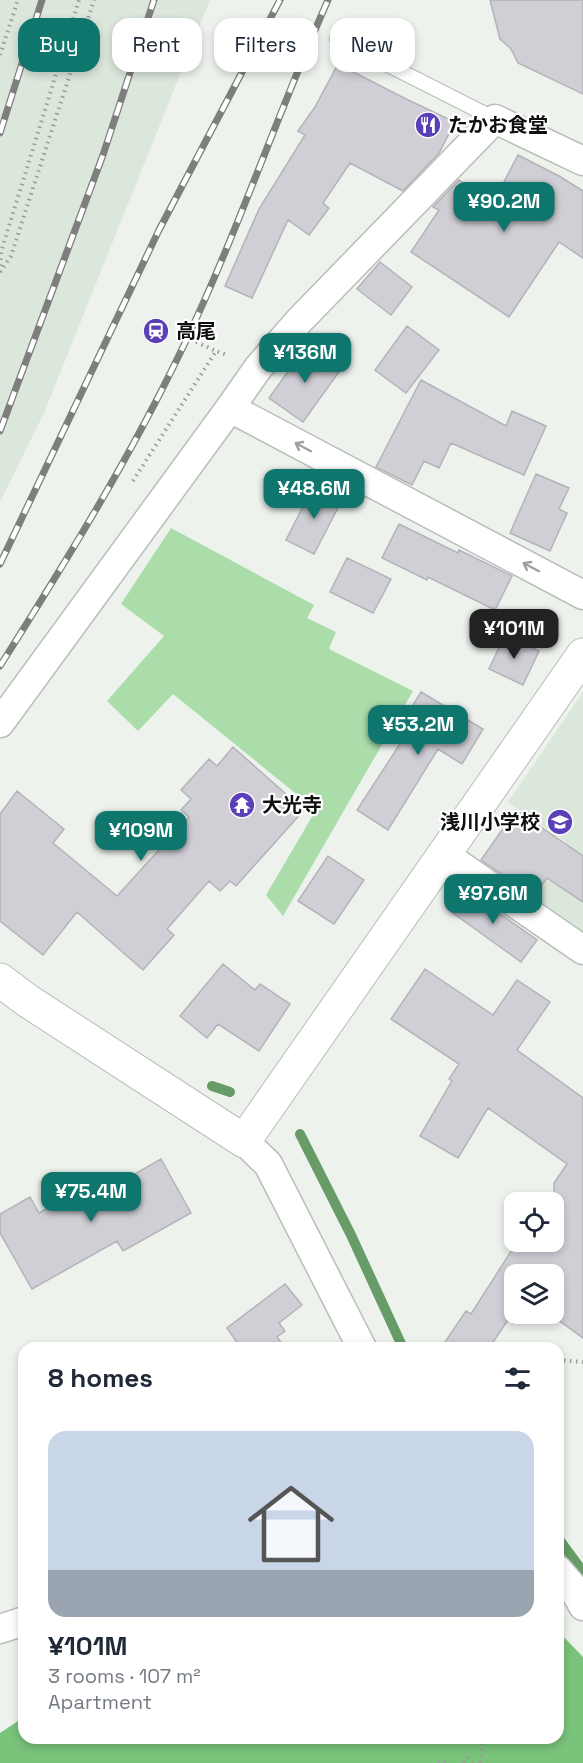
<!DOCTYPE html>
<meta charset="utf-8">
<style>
:root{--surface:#fff;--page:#f6f6f7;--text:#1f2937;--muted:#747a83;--line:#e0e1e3;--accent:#0f766e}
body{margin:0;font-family:"Space Grotesk","Noto Sans JP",sans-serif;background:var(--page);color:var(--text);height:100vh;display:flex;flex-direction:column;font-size:22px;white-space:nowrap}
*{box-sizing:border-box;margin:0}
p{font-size:20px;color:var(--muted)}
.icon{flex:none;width:33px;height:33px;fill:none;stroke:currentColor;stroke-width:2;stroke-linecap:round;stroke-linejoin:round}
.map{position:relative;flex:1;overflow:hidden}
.side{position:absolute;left:18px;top:1342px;width:546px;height:402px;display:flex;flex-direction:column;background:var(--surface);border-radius:18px;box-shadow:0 3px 9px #0003}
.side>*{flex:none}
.banner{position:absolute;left:18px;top:18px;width:548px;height:54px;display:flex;gap:12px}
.tools{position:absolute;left:504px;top:1192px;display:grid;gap:12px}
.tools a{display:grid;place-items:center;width:60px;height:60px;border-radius:12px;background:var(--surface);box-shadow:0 3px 9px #0003;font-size:30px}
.price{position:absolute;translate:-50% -51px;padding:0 14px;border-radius:12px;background:var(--accent);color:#fff;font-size:20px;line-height:39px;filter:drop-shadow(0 2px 3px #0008)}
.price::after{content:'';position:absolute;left:50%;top:36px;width:18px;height:14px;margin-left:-9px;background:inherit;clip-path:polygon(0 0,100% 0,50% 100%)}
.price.current{background:#222;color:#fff}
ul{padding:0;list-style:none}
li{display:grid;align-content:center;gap:12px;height:318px;padding:0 30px}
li+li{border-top:2px solid var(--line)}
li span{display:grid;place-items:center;height:186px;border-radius:18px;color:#555}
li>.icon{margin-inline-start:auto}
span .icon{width:108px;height:108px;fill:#fffc;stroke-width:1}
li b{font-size:26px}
h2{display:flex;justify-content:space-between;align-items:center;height:72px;padding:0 30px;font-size:26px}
.pill{padding:0 21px;border-radius:18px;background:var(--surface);box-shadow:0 3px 9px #0003;font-size:21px;line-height:54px}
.pill.current{background:var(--accent);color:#fff}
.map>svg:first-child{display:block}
.built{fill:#dce7dc}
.green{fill:#ada}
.forest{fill:#7ac37b}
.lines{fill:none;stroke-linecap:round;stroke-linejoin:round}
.stream{stroke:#679b68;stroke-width:10}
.building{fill:#d0cfd6;stroke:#b3b3b9;stroke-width:1.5}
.lane-casing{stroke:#b9beb9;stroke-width:16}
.street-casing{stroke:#b9beb9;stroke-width:31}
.secondary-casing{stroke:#b9beb9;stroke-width:35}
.path{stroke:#989c98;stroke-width:4;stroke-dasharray:1.5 4.5;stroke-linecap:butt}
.lane{stroke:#fff;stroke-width:14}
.street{stroke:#fff;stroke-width:28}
.secondary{stroke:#fff;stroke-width:33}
.rail-casing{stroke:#7c7f7c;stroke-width:7}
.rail{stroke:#fff;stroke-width:4.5;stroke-dasharray:14;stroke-linecap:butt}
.oneway{stroke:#9f9f9f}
.labels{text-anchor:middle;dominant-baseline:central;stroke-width:4.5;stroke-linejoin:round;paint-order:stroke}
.poi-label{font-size:20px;font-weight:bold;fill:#0e100e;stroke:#fff;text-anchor:start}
</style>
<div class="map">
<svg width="583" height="1763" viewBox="0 0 583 1763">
<rect width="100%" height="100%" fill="#edf2ed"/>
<!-- built -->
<path class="built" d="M0,0H210L44,413L0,502Z
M583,692V950L520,906L566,842L508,802Z"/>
<!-- green -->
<path class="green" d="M171,528L314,605L307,618L336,632L329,649L413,691L283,916L266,895L316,810L173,694L138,731L107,701L164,636L121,604Z"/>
<!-- forest -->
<path class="forest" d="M558,1631L583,1657V1763H0V1733L24,1717V1738H558Z"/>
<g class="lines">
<!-- stream -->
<path class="stream" d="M212,1086L230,1092
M300,1134L351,1235L403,1348
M558,1538L583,1572"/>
</g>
<!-- building -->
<path class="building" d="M490,0H583V94L518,63L511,49L500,39Z
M338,64L406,99L455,122L439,153L403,191L350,163L323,203L329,208L309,235L288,220L252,298L225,286L259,209L305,135L298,131L315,107Z
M518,155L559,176L583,191V258L559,242L509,317L411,252L439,210L433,207L459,180L493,203Z
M380,262L412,287L391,315L357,289Z
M407,326L439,350L406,393L375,370Z
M307,345L341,369L303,422L269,398Z
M421,380L506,426L512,411L546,426L524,475L451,443L439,468L424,461L412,485L376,467Z
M536,474L569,488L559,509L567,513L550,551L510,533Z
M314,485L342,500L314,554L286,540Z
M399,524L458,553L459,550L512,576L495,610L428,577L427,580L382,558Z
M347,558L391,579L373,613L330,592Z
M505,635L539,651L523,685L489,669Z
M421,692L483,729L462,764L438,749L388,830L357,810L411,727L403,721Z
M233,747L304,810L236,886L230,881L220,891L209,881L167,929L174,935L143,970L77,912L43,955L0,921V814L17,791L64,829L53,843L117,896L189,817L181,810L191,799L181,790L209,759L217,766Z
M516,810L583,856V902L547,878L534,896L481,860Z
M328,856L364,880L334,924L298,901Z
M465,889L537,940L521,962L449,910Z
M223,964L255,990L260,984L290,1004L259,1051L218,1024L207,1038L180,1016Z
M425,969L493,1015L517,980L550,1002L517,1050L583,1098V1338L550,1314H554V1275H514V1314H520L514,1323L508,1320L489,1348H441L466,1311L471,1314L517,1242H554V1183L567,1164L488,1108L458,1158L420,1136L452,1081L449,1079L459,1064L391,1019Z
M161,1159L191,1213L123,1251L117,1241L32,1289L0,1233V1214L30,1197L39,1213L90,1184L96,1196Z
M285,1284L302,1305L279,1323L285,1331L277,1337L285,1348H241L227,1328Z"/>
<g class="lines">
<!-- lane casing -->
<g class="lane-casing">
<path id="lane" d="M337,39L495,119"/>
</g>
<!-- street casing -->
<g class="street-casing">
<path id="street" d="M230,408L583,595
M0,723L230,408L258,368L299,321L495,119L583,161
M445,855L583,950
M244,1141L268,1164L362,1348
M558,1570L572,1586L583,1606
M0,1629L24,1621"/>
</g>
<!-- secondary casing -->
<g class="secondary-casing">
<path id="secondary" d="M0,980L28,1001L244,1141L583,655"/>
</g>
<!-- path -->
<path class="path" d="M0,55L18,0
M0,272L11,256L94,0
M0,272L1,252L79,0
M196,342L216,351
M133,481L216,351L227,355
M558,1360L583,1362
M438,1763L447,1761L449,1763
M464,1763L465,1755L473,1763
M480,1763L483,1738"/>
<!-- lane -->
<use href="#lane" class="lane"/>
<!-- street -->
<use href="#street" class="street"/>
<!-- secondary -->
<use href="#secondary" class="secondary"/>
<!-- rail casing -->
<g class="rail-casing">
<path id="rail" d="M0,133L42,0
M0,431L103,155L154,0
M0,564L159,230L280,0
M0,666C65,563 130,458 183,347C237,234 277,115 328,0"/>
</g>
<!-- rail -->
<use href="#rail" class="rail"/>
</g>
<!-- one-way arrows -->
<defs><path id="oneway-shaft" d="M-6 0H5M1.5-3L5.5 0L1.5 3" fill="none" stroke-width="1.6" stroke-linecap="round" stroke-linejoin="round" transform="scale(1.5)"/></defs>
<g class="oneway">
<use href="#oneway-shaft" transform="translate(303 447) rotate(-152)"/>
<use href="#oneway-shaft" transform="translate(531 567) rotate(-152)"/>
</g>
<!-- icons -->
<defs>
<g id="restaurant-disc" transform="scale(1.35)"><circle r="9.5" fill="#5a3fb7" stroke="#fff"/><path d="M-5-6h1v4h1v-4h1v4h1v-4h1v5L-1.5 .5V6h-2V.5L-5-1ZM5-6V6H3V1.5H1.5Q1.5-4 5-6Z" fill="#fff"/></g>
<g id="station-disc" transform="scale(1.35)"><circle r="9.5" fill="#5a3fb7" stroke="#fff"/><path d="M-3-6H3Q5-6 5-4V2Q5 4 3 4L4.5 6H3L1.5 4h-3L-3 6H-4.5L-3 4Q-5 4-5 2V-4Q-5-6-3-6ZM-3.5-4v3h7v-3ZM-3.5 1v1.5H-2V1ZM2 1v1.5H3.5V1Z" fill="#fff"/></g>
<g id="temple-disc" transform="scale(1.35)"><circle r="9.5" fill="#5a3fb7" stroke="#fff"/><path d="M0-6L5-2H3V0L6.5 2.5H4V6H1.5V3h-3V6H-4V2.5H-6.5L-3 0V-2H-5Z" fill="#fff"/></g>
<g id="school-disc" transform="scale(1.35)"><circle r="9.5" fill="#5a3fb7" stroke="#fff"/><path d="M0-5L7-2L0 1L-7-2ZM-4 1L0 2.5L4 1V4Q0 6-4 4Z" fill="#fff"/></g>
</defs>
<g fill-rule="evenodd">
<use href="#restaurant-disc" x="428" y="125"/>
<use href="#station-disc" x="156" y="331"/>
<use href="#temple-disc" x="242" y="805"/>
<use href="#school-disc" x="560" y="822"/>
</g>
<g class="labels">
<!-- poi labels -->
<g class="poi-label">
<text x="448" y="125">たかお食堂</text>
<text x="176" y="331">高尾</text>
<text x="262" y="805">大光寺</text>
<text x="540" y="822" text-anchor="end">浅川小学校</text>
</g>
</g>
</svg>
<div class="tools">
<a><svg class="icon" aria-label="locate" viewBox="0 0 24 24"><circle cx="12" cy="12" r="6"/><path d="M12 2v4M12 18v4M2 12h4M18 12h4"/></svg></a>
<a><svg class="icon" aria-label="layers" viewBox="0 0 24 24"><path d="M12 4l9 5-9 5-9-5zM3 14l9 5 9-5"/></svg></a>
</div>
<b class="price" style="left:504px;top:233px">¥90.2M</b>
<b class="price" style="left:305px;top:384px">¥136M</b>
<b class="price" style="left:314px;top:520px">¥48.6M</b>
<b class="price current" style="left:514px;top:660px">¥101M</b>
<b class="price" style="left:418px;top:756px">¥53.2M</b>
<b class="price" style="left:141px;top:862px">¥109M</b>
<b class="price" style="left:493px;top:925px">¥97.6M</b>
<b class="price" style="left:91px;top:1223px">¥75.4M</b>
<div class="banner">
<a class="pill current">Buy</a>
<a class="pill">Rent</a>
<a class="pill">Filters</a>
<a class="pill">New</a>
</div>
<section class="side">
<h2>8 homes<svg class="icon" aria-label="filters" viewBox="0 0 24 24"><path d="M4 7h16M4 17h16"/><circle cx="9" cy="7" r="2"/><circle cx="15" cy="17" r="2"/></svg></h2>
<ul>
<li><span style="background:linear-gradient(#c9d6e8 75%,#9aa5b1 0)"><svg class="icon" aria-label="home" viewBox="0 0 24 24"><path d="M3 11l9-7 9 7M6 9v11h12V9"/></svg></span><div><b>¥101M</b><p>3 rooms · 107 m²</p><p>Apartment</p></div></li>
</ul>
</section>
</div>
